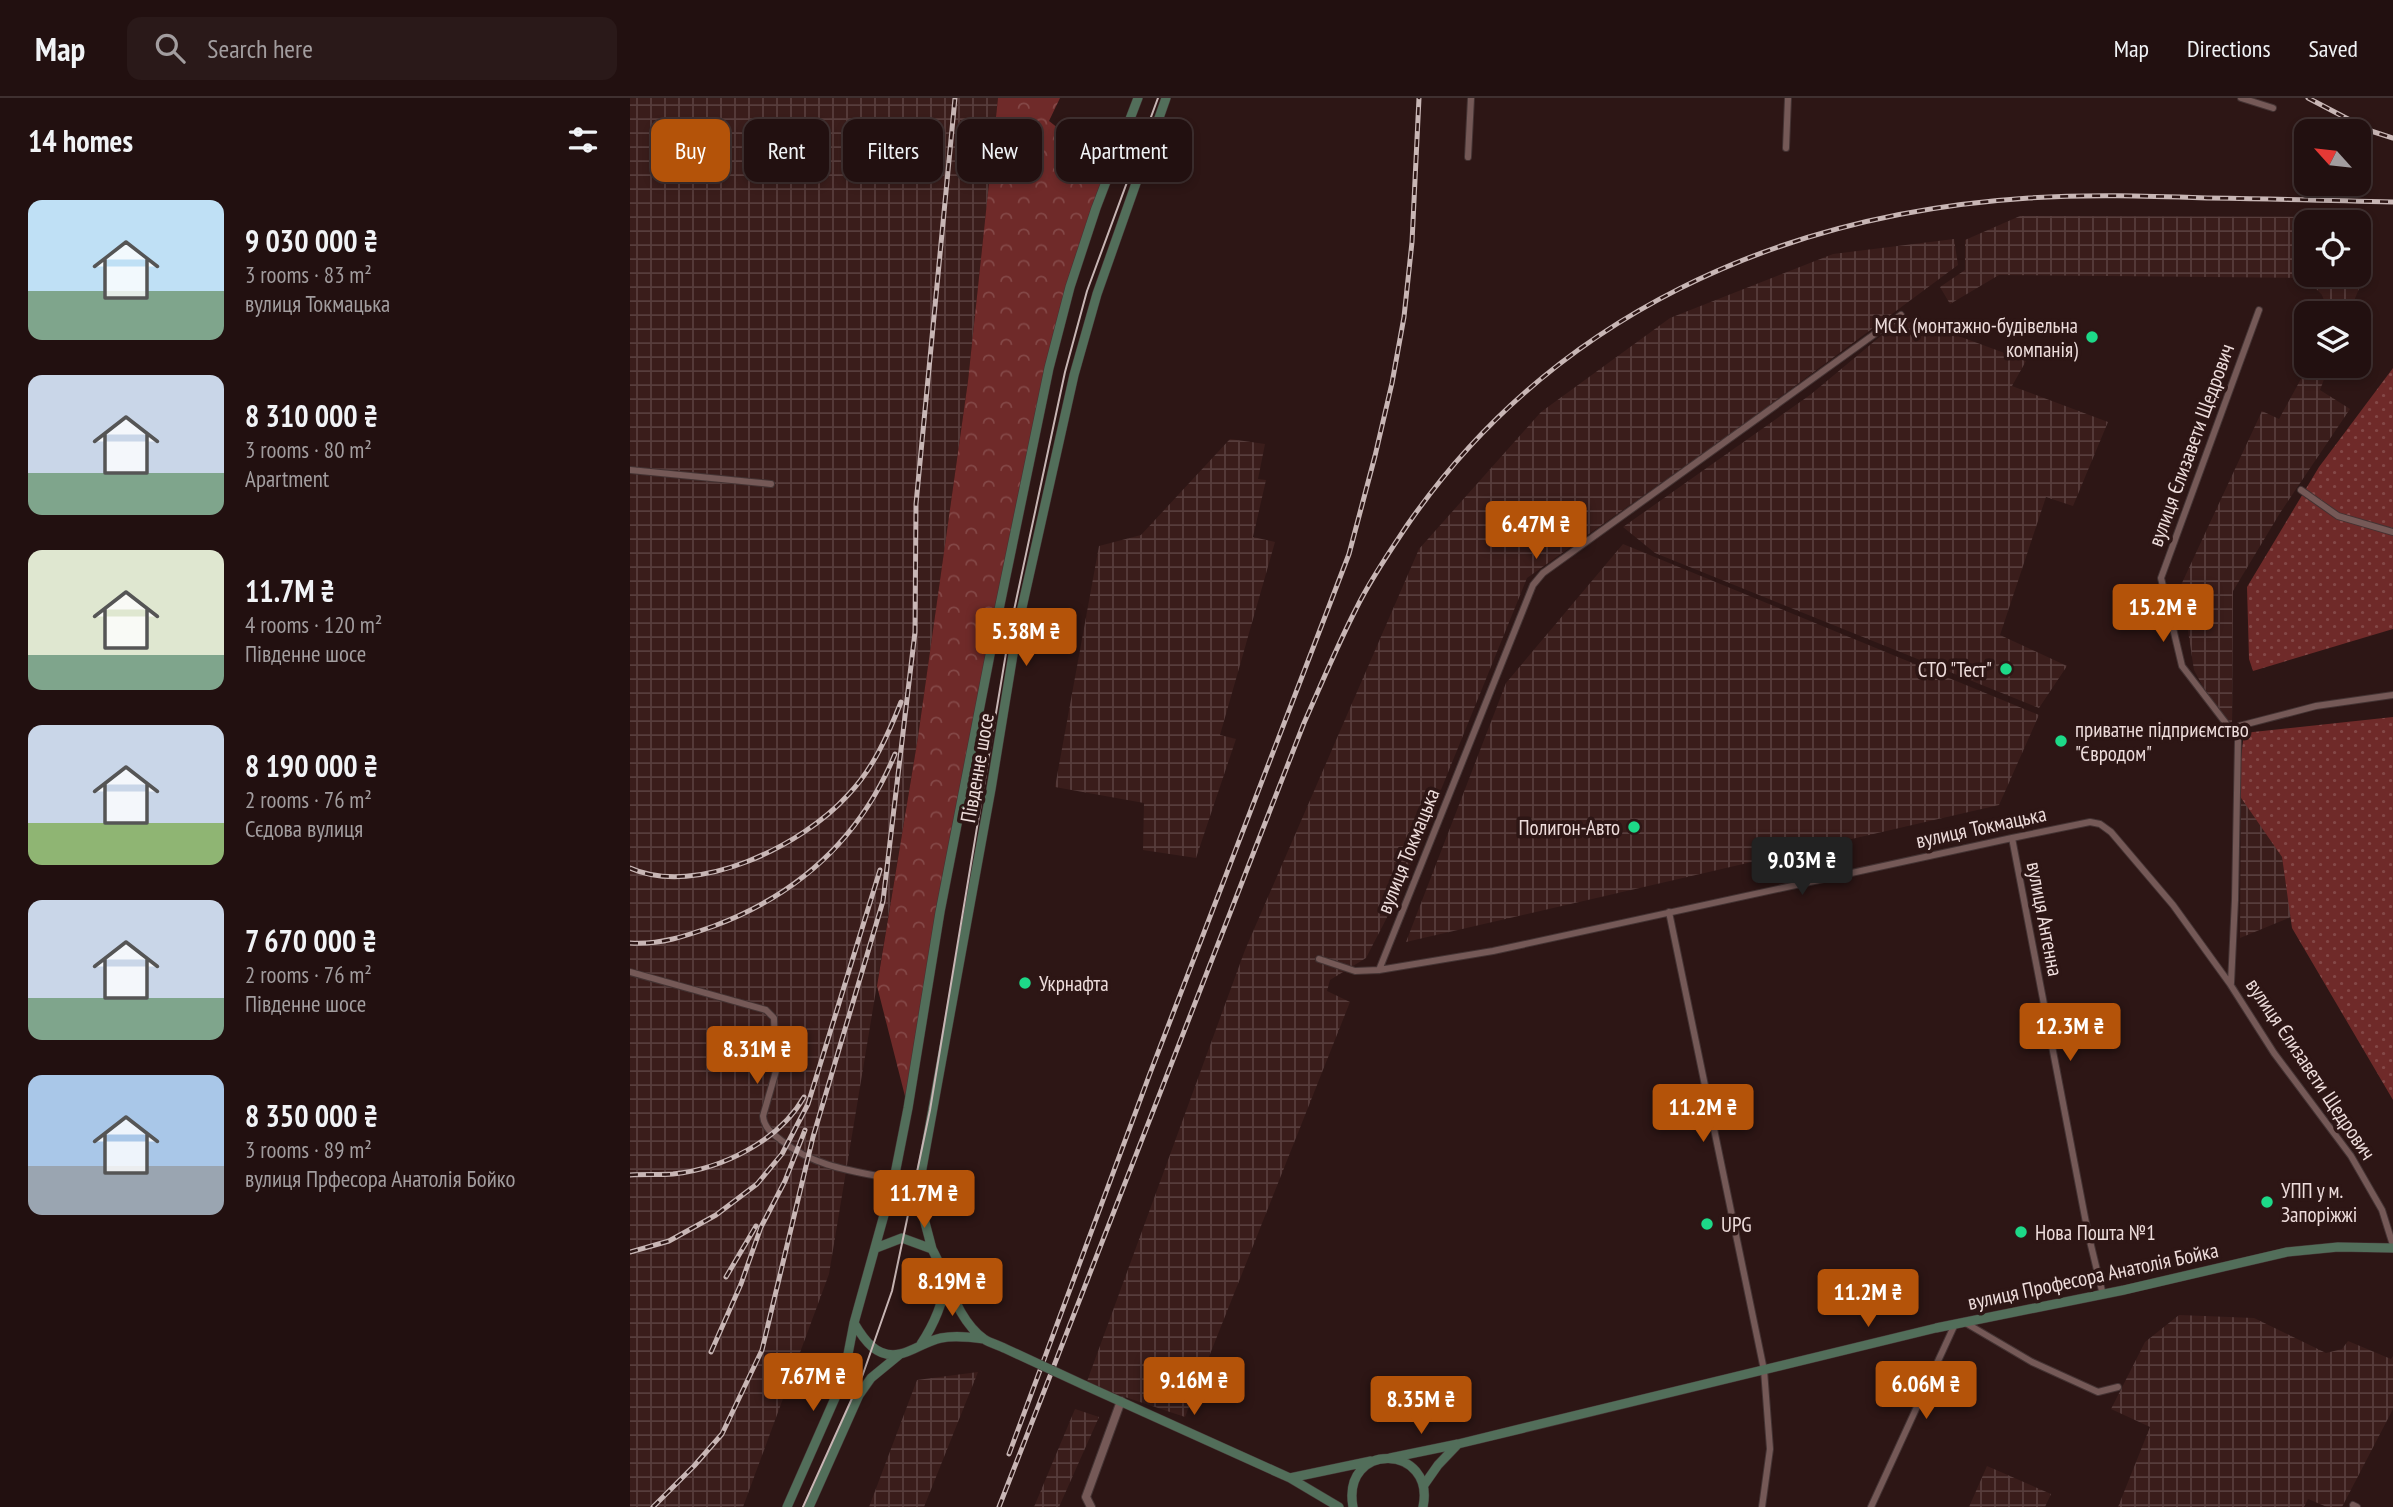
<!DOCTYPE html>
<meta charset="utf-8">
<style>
:root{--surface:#221010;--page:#2a1919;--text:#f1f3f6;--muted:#a29d9f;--line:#3f3030;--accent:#b45309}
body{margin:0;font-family:"PT Sans Narrow",sans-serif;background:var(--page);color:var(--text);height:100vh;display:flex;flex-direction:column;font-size:26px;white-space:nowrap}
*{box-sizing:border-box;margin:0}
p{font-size:23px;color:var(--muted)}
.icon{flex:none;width:38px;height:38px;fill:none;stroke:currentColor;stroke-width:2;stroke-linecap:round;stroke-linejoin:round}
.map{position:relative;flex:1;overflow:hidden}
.details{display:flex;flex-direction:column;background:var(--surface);width:630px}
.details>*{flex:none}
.hud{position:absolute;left:21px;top:21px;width:665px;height:63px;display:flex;gap:14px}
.needle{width:46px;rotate:297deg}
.controls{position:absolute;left:1664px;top:21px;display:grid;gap:14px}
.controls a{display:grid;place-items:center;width:77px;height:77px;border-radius:14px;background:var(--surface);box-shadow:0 4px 10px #0003,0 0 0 2px var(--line);font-size:35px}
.price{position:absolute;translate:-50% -60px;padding:0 16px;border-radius:7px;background:var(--accent);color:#fff;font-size:23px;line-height:46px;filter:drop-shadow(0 2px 4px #0008)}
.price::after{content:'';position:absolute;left:50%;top:42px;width:21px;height:16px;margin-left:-10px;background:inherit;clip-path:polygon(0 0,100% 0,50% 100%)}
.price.selected{background:#222;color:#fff}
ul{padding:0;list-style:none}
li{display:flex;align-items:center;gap:21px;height:175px;padding:0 28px}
li span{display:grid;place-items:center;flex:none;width:196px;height:140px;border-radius:14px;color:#555}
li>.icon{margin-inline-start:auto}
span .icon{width:84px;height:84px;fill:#fffc;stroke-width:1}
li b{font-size:30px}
h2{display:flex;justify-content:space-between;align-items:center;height:84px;padding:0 28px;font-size:30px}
.tag{padding:0 24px;border-radius:14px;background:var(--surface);box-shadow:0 4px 10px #0003,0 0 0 2px var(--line);font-size:24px;line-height:63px}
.tag.selected{background:var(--accent);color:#fff}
header{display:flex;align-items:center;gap:42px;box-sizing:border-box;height:98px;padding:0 35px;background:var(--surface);border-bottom:2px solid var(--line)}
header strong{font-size:33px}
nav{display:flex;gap:38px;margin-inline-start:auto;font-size:24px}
.search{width:490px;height:63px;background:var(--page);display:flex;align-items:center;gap:18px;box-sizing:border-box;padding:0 24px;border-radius:14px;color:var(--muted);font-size:26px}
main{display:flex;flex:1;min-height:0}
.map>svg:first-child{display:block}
.industrial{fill:url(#industrial-grid);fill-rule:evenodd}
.forest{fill:url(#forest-crowns)}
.park{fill:url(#park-dots)}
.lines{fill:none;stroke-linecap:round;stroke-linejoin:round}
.minor-casing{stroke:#433;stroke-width:8}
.tertiary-casing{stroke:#433;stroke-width:10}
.secondary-casing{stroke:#433;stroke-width:10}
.minor{stroke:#755957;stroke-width:6}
.tertiary{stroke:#755957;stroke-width:8}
.secondary{stroke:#526e5a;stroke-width:9}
.tram{stroke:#c8b6b5;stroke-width:2}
.rail-casing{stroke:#c8b6b5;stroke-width:5}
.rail{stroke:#2d1615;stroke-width:2.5;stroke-dasharray:8;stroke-linecap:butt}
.secondary-bridge-casing{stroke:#433;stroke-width:10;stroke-linecap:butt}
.secondary-bridge{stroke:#526e5a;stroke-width:9}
.poi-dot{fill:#1dd988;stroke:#2d1615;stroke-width:2.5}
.labels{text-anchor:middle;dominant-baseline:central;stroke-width:7;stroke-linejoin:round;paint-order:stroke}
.poi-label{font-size:21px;fill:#eddcdb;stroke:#2d1615;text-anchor:start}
.street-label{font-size:21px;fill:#eddcdb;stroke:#2d1615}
</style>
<header>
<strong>Map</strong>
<div class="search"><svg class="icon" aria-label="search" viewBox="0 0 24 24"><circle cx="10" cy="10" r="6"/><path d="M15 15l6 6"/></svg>Search here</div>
<nav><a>Map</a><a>Directions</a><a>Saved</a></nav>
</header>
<main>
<section class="details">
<h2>14 homes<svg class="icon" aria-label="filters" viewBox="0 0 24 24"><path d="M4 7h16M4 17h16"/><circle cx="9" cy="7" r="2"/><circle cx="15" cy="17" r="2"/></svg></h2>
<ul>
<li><span style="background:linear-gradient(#bfe0f5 65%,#7fa58c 0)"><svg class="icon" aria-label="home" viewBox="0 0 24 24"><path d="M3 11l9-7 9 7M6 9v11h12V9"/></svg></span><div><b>9 030 000 ₴</b><p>3 rooms · 83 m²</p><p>вулиця Токмацька</p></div></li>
<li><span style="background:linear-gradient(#c9d6e8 70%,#7fa58c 0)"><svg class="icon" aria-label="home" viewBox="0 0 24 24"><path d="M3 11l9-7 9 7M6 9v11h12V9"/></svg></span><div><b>8 310 000 ₴</b><p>3 rooms · 80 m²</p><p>Apartment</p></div></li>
<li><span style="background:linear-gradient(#dfe7d0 75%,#7fa58c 0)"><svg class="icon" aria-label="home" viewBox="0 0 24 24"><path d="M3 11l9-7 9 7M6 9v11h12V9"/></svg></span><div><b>11.7M ₴</b><p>4 rooms · 120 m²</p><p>Південне шосе</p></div></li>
<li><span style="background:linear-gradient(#c9d6e8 70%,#8fb573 0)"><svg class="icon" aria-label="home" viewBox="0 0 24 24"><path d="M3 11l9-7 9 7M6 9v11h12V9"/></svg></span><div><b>8 190 000 ₴</b><p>2 rooms · 76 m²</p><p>Сєдова вулиця</p></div></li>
<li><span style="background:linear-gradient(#c9d6e8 70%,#7fa58c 0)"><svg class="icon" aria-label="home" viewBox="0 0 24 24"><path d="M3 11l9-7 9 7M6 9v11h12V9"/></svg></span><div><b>7 670 000 ₴</b><p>2 rooms · 76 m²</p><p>Південне шосе</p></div></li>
<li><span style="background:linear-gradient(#a9c7e8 65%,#9aa5b1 0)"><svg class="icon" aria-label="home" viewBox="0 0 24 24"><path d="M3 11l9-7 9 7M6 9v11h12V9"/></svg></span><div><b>8 350 000 ₴</b><p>3 rooms · 89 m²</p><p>вулиця Прфесора Анатолія Бойко</p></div></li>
</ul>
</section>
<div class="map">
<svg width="1763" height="1409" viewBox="0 0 1763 1409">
<defs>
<pattern id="industrial-grid" width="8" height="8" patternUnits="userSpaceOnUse" patternTransform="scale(1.75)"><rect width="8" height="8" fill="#3a1d1b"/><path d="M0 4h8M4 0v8" fill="none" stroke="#573d3c"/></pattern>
<pattern id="forest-crowns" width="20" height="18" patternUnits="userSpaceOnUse" patternTransform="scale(1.75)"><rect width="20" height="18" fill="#6f2a29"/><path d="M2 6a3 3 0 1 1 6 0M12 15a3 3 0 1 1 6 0" fill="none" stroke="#844847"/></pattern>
<pattern id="park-dots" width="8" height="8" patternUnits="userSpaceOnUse" patternTransform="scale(1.75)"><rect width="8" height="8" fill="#6f2a29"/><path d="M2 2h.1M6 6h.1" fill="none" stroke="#844847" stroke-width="1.8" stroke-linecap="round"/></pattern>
</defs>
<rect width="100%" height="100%" fill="#2d1615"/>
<!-- industrial -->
<path class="industrial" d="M0,0H368L338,283L288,639L199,1176L113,1409H0Z
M1390,118L1735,119L1733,181L1719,215H1696L1697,210L1692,197L1676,180L1369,177L1320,206L1310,189L1335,172V142ZM1676,124H1729V177H1676Z
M1324,141L1328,167L1104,333L897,480L767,800L736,860L700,882L697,893L720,904L555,1319L456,1286L615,852L789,451L911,314L1040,220L1203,156Z
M1270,222L1315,233L1396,263L1382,288L1478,324L1443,408L1416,399L1370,537L1437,568L1409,610L1025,455L993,429L1180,297Z
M1678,268H1699L1690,292L1720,311L1650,415L1603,493L1602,625L1592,624L1564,572L1551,487L1632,313L1649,321Z
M600,341L635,346L628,381L636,382L623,439L645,444L590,637L606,641L566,760L513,752L514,705L425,689L469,448L511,437Z
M993,446L1409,617L1369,707L776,844L876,585Z
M1611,697L1652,759L1661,819L1610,840Z
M1549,1217L1624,1220L1696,1255L1712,1251L1718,1243L1761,1261L1763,1258V1311L1712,1409H1697L1678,1401L1674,1409H1488L1520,1329L1481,1311L1515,1244Z
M348,1274L294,1409H239L287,1282Z
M445,1311L469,1319L429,1409H404Z
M1357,1368L1421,1396L1415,1409H1339Z"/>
<!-- forest -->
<path class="forest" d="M368,0H430L419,23L460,55L457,67L475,77L440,189L366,526L278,1010L247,888L288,639L338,283Z"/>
<!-- park -->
<path class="park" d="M1763,270V531L1623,573L1619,561L1617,489L1689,369Z
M1763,619V1002L1662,830L1652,759L1607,694L1614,635Z"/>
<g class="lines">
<!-- minor casing -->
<g class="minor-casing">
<path id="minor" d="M1611,0L1643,10
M1156,50L1158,0
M838,59L841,0
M0,372L141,386
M1671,392L1708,418L1763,434
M1608,641L1609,628L1686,608L1763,597
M1382,740L1458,1135L1473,1197
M1039,814L1134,1272L1140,1351L1132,1409
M689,861L725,873L749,872L863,853L1382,740L1460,724L1470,726L1481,734L1543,807L1600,886L1644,955L1721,1058L1752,1112L1763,1147
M749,872L903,487L913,475L1271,217
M0,874L136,912L144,920L146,973L133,1018C134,1030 143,1036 152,1043C185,1069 223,1073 264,1081
M1601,885L1605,802L1608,641L1552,568L1531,480L1629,212
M1334,1224L1402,1264L1468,1294L1488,1289
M1723,1407L1727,1409
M1241,1409L1325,1226"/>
</g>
<!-- tertiary casing -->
<g class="tertiary-casing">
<path id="tertiary" d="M461,1409L456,1399L491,1303"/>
</g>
<!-- secondary casing -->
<g class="secondary-casing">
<path id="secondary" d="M246,1150L272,1140L302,1151C318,1180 326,1221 354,1241C360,1245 368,1247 374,1250
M302,1151L292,1113L289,1087L361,691L387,532L444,277L467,196L536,0
M224,1225C234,1242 247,1261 270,1256C284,1253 296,1243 311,1240C325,1237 340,1239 354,1241
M291,1246C305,1225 313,1205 317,1180
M454,1287L660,1380L709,1409
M760,1360L828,1346L1306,1230L1494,1192L1657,1154L1708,1149L1763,1150
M660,1380L741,1363
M794,1387L808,1367L828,1346
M157,1409L213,1282L224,1225L264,1081L278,1010L310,814L366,526L419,270L440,189L466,110L508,0
M179,1409L229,1297L241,1280L269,1257
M723,1409C711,1343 806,1346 793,1409"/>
</g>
<!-- minor -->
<use href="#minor" class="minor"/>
<!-- tertiary -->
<use href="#tertiary" class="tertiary"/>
<!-- secondary -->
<use href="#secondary" class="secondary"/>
<!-- tram -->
<path class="tram" d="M173,1409L233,1276L262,1193L300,1012L380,531L435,274L457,193L528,0"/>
<!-- rail casing -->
<g class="rail-casing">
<path id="rail" d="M1678,0L1741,33L1763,40
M0,770C67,800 173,747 218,697C243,671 258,637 271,604
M0,845C30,847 56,838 84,828C169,796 230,741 265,656
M0,1077C14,1076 29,1077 43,1076C92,1071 149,1043 174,999
M0,1154L39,1143L86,1117L127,1086L152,1056L178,1006L250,772
M96,1179L126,1128
M81,1254L111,1186L131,1129L155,1083L175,1032
M379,1356L519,978L719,456L745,358L762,285L774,219L782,144L789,0
M23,1409L64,1368L92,1336L132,1252L183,1039L253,803L285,534L286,406L325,0
M369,1409L674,625C691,587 707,548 726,511C740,482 760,453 778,426C923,217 1150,116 1399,100C1459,96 1518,98 1578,100C1640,101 1701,102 1763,104"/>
</g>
<!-- rail -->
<use href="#rail" class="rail"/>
<!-- secondary-bridge casing -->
<g class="secondary-bridge-casing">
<path id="secondary-bridge" d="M374,1250L454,1287"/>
</g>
<!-- secondary-bridge -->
<use href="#secondary-bridge" class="secondary-bridge"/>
</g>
<!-- markers -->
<g class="poi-dot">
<circle cx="1462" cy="239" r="7"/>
<circle cx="1376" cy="571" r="7"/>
<circle cx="1431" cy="643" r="7"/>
<circle cx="1004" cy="729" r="7"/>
<circle cx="395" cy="885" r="7"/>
<circle cx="1637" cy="1104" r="7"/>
<circle cx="1077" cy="1126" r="7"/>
<circle cx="1391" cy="1134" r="7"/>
</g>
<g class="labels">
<!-- poi labels -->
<g class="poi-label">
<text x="1448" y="227" text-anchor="end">МСК (монтажно-будівельна<tspan x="1448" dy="24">компанія)</tspan></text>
<text x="1362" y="571" text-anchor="end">СТО "Тест"</text>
<text x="1445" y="631">приватне підприємство<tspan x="1445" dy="24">"Євродом"</tspan></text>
<text x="990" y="729" text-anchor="end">Полигон-Авто</text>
<text x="409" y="885">Укрнафта</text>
<text x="1651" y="1092">УПП у м.<tspan x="1651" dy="24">Запоріжжі</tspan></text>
<text x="1091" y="1126">UPG</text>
<text x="1405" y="1134">Нова Пошта №1</text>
</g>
<!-- street labels -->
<g class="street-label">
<text transform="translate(1561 347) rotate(-70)">вулиця Єлизавети Щедрович</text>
<text transform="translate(347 670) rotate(-80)">Південне шосе</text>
<text transform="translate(1351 729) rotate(-12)">вулиця Токмацька</text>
<text transform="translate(778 753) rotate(-68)">вулиця Токмацька</text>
<text transform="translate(1415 821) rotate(79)">вулиця Антенна</text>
<text transform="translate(1681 971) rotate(56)">вулиця Єлизавети Щедрович</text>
<text transform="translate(1463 1178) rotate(-12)">вулиця Професора Анатолія Бойка</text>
</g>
</g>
</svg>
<div class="controls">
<a><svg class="needle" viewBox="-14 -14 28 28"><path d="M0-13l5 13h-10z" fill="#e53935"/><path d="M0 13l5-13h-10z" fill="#a29d9f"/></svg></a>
<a><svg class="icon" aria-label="locate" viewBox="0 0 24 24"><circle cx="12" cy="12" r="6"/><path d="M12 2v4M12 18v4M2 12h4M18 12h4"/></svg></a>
<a><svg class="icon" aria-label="layers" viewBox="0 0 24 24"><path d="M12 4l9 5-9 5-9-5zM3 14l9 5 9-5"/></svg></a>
</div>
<b class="price" style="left:906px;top:463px">6.47M ₴</b>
<b class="price" style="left:1533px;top:546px">15.2M ₴</b>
<b class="price" style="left:396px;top:570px">5.38M ₴</b>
<b class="price selected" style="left:1172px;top:799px">9.03M ₴</b>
<b class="price" style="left:1440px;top:965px">12.3M ₴</b>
<b class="price" style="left:127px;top:988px">8.31M ₴</b>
<b class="price" style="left:1073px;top:1046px">11.2M ₴</b>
<b class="price" style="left:294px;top:1132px">11.7M ₴</b>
<b class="price" style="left:322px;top:1220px">8.19M ₴</b>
<b class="price" style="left:1238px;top:1231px">11.2M ₴</b>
<b class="price" style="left:183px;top:1315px">7.67M ₴</b>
<b class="price" style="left:564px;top:1319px">9.16M ₴</b>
<b class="price" style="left:1296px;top:1323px">6.06M ₴</b>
<b class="price" style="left:791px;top:1338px">8.35M ₴</b>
<div class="hud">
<a class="tag selected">Buy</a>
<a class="tag">Rent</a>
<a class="tag">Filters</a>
<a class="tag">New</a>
<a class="tag">Apartment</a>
</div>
</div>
</main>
